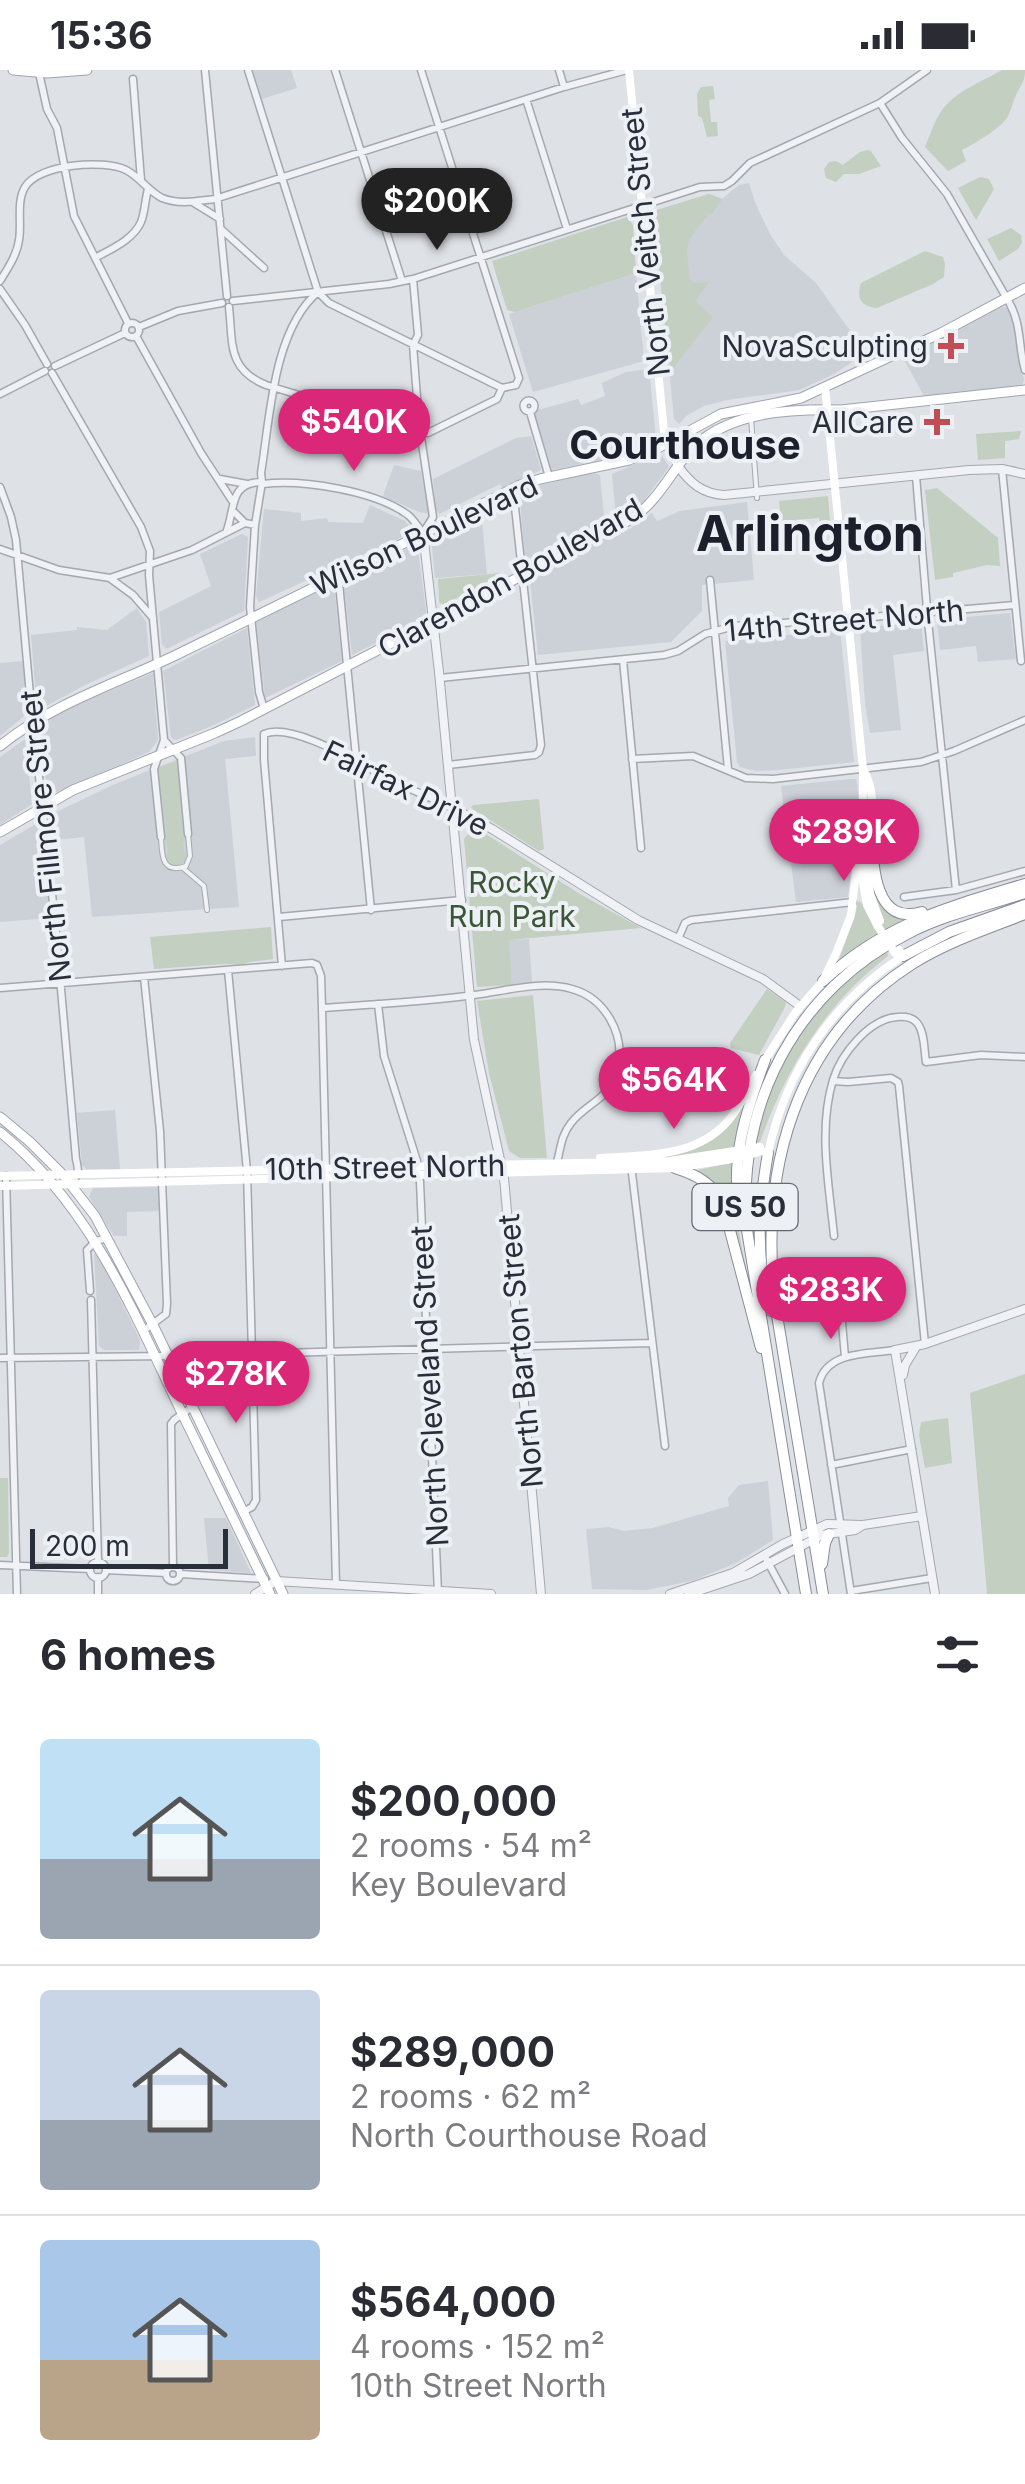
<!DOCTYPE html>
<meta charset="utf-8">
<style>
:root{--surface:#fff;--page:#f2f2f3;--text:#2b2b33;--muted:#7c7c81;--line:#e1e1e2;--accent:#db2777}
body{margin:0;font-family:Inter,sans-serif;background:var(--page);color:var(--text);height:100vh;display:flex;flex-direction:column;font-size:38px;white-space:nowrap}
*{box-sizing:border-box;margin:0}
p{font-size:32px;color:var(--muted)}
.icon{flex:none;width:55px;height:55px;fill:none;stroke:currentColor;stroke-width:2;stroke-linecap:round;stroke-linejoin:round}
.map{position:relative;height:1524px;overflow:hidden}
.drawer{display:flex;flex-direction:column;background:var(--surface);flex:1}
.drawer>*{flex:none}
.scale{position:absolute;left:30px;bottom:25px;width:198px;box-sizing:border-box;padding-left:10px;border:5px solid #292e3b;border-top:0;font-size:28px;line-height:35px;white-space:nowrap;color:#292e3b;-webkit-text-stroke:8px #edf0f4;paint-order:stroke}
.price{position:absolute;translate:-50% -85px;padding:0 22px;border-radius:35px;background:var(--accent);color:#fff;font-size:32px;line-height:65px;filter:drop-shadow(0 2px 5px #0008)}
.price::after{content:'';position:absolute;left:50%;top:60px;width:30px;height:22px;margin-left:-15px;background:inherit;clip-path:polygon(0 0,100% 0,50% 100%)}
.price.current{background:#222;color:#fff}
ul{padding:0;list-style:none}
li{display:flex;align-items:center;gap:30px;height:250px;padding:0 40px}
li+li{border-top:2px solid var(--line)}
li span{display:grid;place-items:center;flex:none;width:280px;height:200px;border-radius:10px;color:#555}
li>.icon{margin-inline-start:auto}
span .icon{width:120px;height:120px;fill:#fffc;stroke-width:1}
li b{font-size:42px}
h2{display:flex;justify-content:space-between;align-items:center;height:120px;padding:0 40px;font-size:42px}
.status{display:flex;justify-content:space-between;align-items:center;height:70px;padding:0 50px;background:var(--surface);direction:ltr}
.status svg{height:28px;fill:currentColor}
.map>svg:first-child{display:block}
.built{fill:#ccd0d7}
.green{fill:#c3cfc0}
.lines{fill:none;stroke-linecap:round;stroke-linejoin:round}
.pedestrian-casing{stroke:#a4a8af;stroke-width:6}
.minor-casing{stroke:#a4a8af;stroke-width:9}
.tertiary-casing{stroke:#a4a8af;stroke-width:10}
.primary-casing{stroke:#9fa4b1;stroke-width:11}
.trunk-casing{stroke:#878d9b;stroke-width:12}
.pedestrian{stroke:#f0f2f5;stroke-width:4}
.minor{stroke:#f0f2f5;stroke-width:6}
.tertiary{stroke:#f0f2f5;stroke-width:8}
.secondary{stroke:#fff;stroke-width:8}
.primary{stroke:#fff;stroke-width:9}
.trunk{stroke:#fff;stroke-width:10}
.secondary-bridge{stroke:#fff;stroke-width:8}
.poi-dot{fill:#c04e56;stroke:#edf0f4;stroke-width:4}
.labels{text-anchor:middle;dominant-baseline:central;stroke-width:8;stroke-linejoin:round;paint-order:stroke}
.shield{fill:#edf0f4;stroke:#646872;stroke-width:2.5}
.shield-label{font-size:28px;font-weight:bold;fill:#292e3b}
.street-label{font-size:30px;fill:#292e3b;stroke:#edf0f4}
.poi-label{font-size:30px;fill:#292e3b;stroke:#edf0f4;text-anchor:end}
.park-label{font-size:30px;fill:#3b5637;stroke:#edf0f4}
.district-label{font-size:40px;font-weight:bold;fill:#1b202c;stroke:#edf0f4}
.town-label{font-size:50px;font-weight:bold;fill:#1b202c;stroke:#edf0f4}
</style>
<div class="status"><b>15:36</b><svg viewBox="0 0 49 12"><path d="M0 12V9h3v3zM5 12V6h3v6zM10 12V3h3v9zM15 12V0h3v12zM26 1h20v11H26zM47 4h2v5h-2z"/></svg></div>
<div class="map">
<svg width="1025" height="1524" viewBox="0 0 1025 1524">
<rect width="100%" height="100%" fill="#dee1e6"/>
<!-- built -->
<path class="built" d="M253,0H291L297,18L262,29Z
M749,113L756,135L770,164L784,185L816,213L868,286L858,288L834,304L799,320L727,330L704,336L686,346L679,354L674,349L654,146L657,140L709,124L722,129L739,115Z
M636,203L644,291L533,322L509,244Z
M1003,236L1009,239L1017,259L1018,287L1024,309L1022,318L924,326L902,286Z
M649,299L656,368L625,385L552,400L535,344L538,340L578,329L581,335L605,326L602,313L626,302Z
M531,366L541,400L502,418L500,414L439,444L436,439L433,409L516,368Z
M656,385L663,387L669,397L642,433L616,447L612,404Z
M394,395L421,401L429,444L419,442L383,426Z
M593,403L600,405L605,457L529,497L526,495L519,420Z
M747,432L754,510L702,515V541L671,572L538,585L530,511L611,466L625,459H630L652,443L657,451L680,441Z
M370,435L405,451L411,459L404,466L259,532L256,526L264,439L301,443V451L327,448L328,452L363,453Z
M481,441L487,504L435,508L431,466Z
M242,464L248,467L244,541L166,579L162,574L159,542L211,516L200,484Z
M417,474L427,547L352,585L343,509Z
M334,514L342,591L265,628L256,551Z
M137,538L146,552L149,586L85,615L37,641L31,565L77,560V557L107,560Z
M1010,543L1016,589L978,592L976,576L940,580L937,550Z
M921,552L924,581L893,585L901,660L870,663L865,633L860,558Z
M247,558L255,635L212,656L176,670L171,668L163,601Z
M840,560L854,692L778,700L756,701L740,697L737,692L725,571Z
M23,591L25,613L21,623L24,646L0,666V593Z
M153,603L158,670L149,682L48,726L39,655L75,635Z
M255,667L256,686L225,689L239,837L92,847L84,767L55,770L52,744L115,714L224,671Z
M25,669L32,734L0,755V687Z
M850,709H856L857,712L859,734L848,827L796,832L781,716Z
M39,752L51,848L0,852V775Z
M529,869L532,912L512,915L508,870Z
M115,1040L120,1099H86L82,1095L77,1043Z
M159,1117V1141L127,1142V1166H114L89,1127L93,1118Z
M94,1184H98L140,1270L139,1280H104L99,1276Z
M768,1411L773,1470L736,1493L692,1511L646,1520L592,1519L586,1459L609,1457L624,1461L653,1458L729,1436L728,1428L739,1415Z
M204,1448H226L251,1503L209,1500Z"/>
<!-- green -->
<path class="green" d="M1002,0H1025C1025,11 1022,13 1017,23C1013,30 1012,39 1008,46C1003,57 974,74 962,80L966,91L948,101L925,77C931,63 936,45 947,34C961,19 985,10 1002,0Z
M713,16L715,29L709,30L711,52H717L718,66L707,67L702,48L698,46L697,24L701,17Z
M868,80L871,81L881,96L859,104H844L836,112L826,108L824,99L829,92L836,91L843,95L860,82Z
M980,107L989,109L994,119L976,150L958,118Z
M709,124L722,129L712,144L710,143C684,174 685,170 690,210L693,213L709,212L695,231L713,247L670,302L654,146L657,140Z
M627,147L633,155L636,203L515,242L507,240L492,191Z
M1011,158L1021,165L1022,173L1018,179L999,191L987,169Z
M925,181L943,187L945,194L944,207L933,214L877,238C861,237 856,228 861,213Z
M1021,361L1019,369L1005,371V388L978,390L976,364Z
M937,418L998,468L1000,496L987,495L953,503V507L935,510L925,420Z
M828,426L830,451L820,453L819,448L781,451L779,431Z
M500,503L502,505L443,535L439,532L438,509Z
M177,691L182,757L184,758L185,771L183,772L184,783H186L184,792L177,796L169,793L166,785L168,784L167,774H165L164,760L166,759L158,698Z
M539,729L544,779L539,781L471,738L473,735Z
M470,754L580,824L641,858L509,870L512,915L477,917L464,769L468,764Z
M870,808L892,844L907,850L872,866L838,892L854,849L858,832H861L874,857L883,851L876,838Z
M271,857L273,889L249,892L241,895L225,894L154,899L150,867Z
M887,881L888,886C826,933 785,1000 760,1072L755,1073C775,989 815,930 887,881Z
M767,919L786,932L785,937L759,985L731,978L730,973Z
M533,925L547,1088H520L509,1081L489,1003L477,931Z
M742,1037C726,1108 736,1152 751,1221L731,1145L698,1103V1100L729,1093L730,1079L694,1086L644,1089C664,1086 689,1085 707,1072C720,1063 731,1049 742,1037Z
M1025,1304V1524H987L970,1323Z
M948,1348L952,1393L925,1398L919,1365L921,1352Z
M0,1408H8L9,1483L7,1487H0Z"/>
<g class="lines">
<!-- pedestrian casing -->
<g class="pedestrian-casing">
<path id="pedestrian" d="M751,348L757,428
M161,767C162,784 161,805 186,796L190,786L188,764
M183,798L204,816L207,840"/>
</g>
<!-- minor casing -->
<g class="minor-casing">
<path id="minor" d="M205,0L227,226
M248,0L318,222C273,260 270,348 261,403L262,412
M335,0L402,211
M559,0L564,17
M39,3L47,39L57,58L74,146L128,253
M133,9L141,110
M526,29L567,159
M880,33L902,68L947,124L1010,234C1022,257 1018,276 1025,300
M194,133L220,149
M221,159L264,198
M95,188C111,179 133,170 141,152C145,142 145,130 148,119
M0,211C8,198 17,185 19,170C22,153 16,132 25,117C39,94 104,89 126,100C140,107 148,121 162,128C180,135 197,131 215,129L564,17L627,0
M0,219L25,255L47,294
M318,222L329,233L502,318
M233,231L389,214L413,209L700,117L724,116L732,111L750,93L880,33L927,0
M229,237C233,273 227,299 266,315L413,360L428,363L497,329L502,318L516,315L519,308L421,0
M125 260a7 7 0 1 1 14 0a7 7 0 1 1-14 0Z
M139,257L178,241L222,233
M136,266L201,383L233,432
M55,296L125,263
M52,303L141,457L150,481L149,505L164,670L154,699L161,767
M0,324L45,301
M523.5 336a5.5 5.5 0 1 1 11 0a5.5 5.5 0 1 1-11 0Z
M530,342L549,407
M1002,399L1021,591
M916,406L928,551L956,820
M220,409L247,414
M263,414C302,409 376,421 408,445C414,450 418,457 423,463L433,447L419,354L413,275L418,265L413,209
M0,417L11,447L16,470L30,625L55,851L76,1089C79,1101 79,1104 71,1114
M255,455L250,537L259,622L264,639
M227,460C235,437 230,412 262,412L255,455L245,453L234,442
M0,479L59,500L110,508L192,480L245,453
M335,506L339,513L371,840
M111,509L133,525L153,548
M710,510L728,699
M623,590L641,778
M440,608L664,585L678,581L705,564L734,556L848,549L1015,535
M164,670L181,688L188,764
M632,689L693,686L746,708L773,709L921,692L954,681L1025,650
M448,695L535,685L539,682L541,675L513,419
M904,827L956,820L1025,801
M279,847L462,830
M678,869L685,853L691,850L853,832
M282,896L264,690V664C294,651 366,698 395,712C414,721 434,729 452,738
M228,900L247,1101L256,1430L252,1437L243,1442
M0,918L312,893L317,895L321,906L322,938L336,1514
M378,934L384,986L417,1091L420,1112L438,1523
M322,938C373,934 424,932 474,925C506,921 541,910 572,919C605,928 625,964 618,996C612,1030 588,1031 571,1053C560,1067 561,1080 556,1095
M833,1011L848,1012L891,1008L898,1012L899,1016L925,1274
M631,1095L665,1376
M6,1106L17,1524
M834,1166C829,1114 818,1060 833,1010C841,984 869,949 897,947C905,946 913,947 918,954C925,964 924,981 926,992L981,985L1025,987
M837,1196L845,1287
M90,1221L87,1180L96,1171L107,1168
M91,1230L98,1492
M143,1261L166,1244L167,1234L160,1061L144,907
M0,1288L167,1286L651,1273
M831,1395L912,1379
M764,1485L785,1524
M90 1500a8 8 0 1 1 16 0a8 8 0 1 1-16 0Z
M0,1495L90,1499
M173,1496L171,1354L174,1350L192,1337
M166 1504a7 7 0 1 1 14 0a7 7 0 1 1-14 0Z
M106,1500L166,1503
M180,1504L265,1509
M98,1507V1524
M851,1521L932,1508
M851,1524L819,1313C827,1281 868,1284 895,1280"/>
</g>
<!-- tertiary casing -->
<g class="tertiary-casing">
<path id="tertiary" d="M678,396C690,413 703,424 724,425L969,400L1002,399L1025,404
M423,463L439,602L474,970L504,1108L541,1524
M453,738L492,759L638,850L763,909L800,936
M903,1305L905,1295L916,1277
M255,1524L276,1511L491,1524
M670,1524L733,1503L783,1474L827,1454L863,1455L922,1446
M689,1524L749,1504L822,1465L855,1460L863,1455
M935,1524L895,1280L925,1274L1025,1239"/>
</g>
<!-- primary casing -->
<g class="primary-casing">
<path id="primary" d="M13,0L47,3L87,0
M0,676C53,633 116,614 176,585C291,529 406,473 520,415L540,409L629,390L658,378L721,344L801,328L941,263L1025,218
M0,762L73,720L215,663L241,651L631,449C656,433 669,406 687,384C724,341 789,339 841,340L1025,320
M0,1047L30,1072L64,1106L95,1146L153,1255L283,1524
M0,1062C89,1134 132,1238 180,1339C210,1401 240,1462 270,1524"/>
</g>
<!-- trunk casing -->
<g class="trunk-casing">
<path id="trunk" d="M871,754C873,788 871,857 922,842
M903,886L949,862L1025,835
M823,911C886,853 946,838 1025,814
M768,1083C759,1135 754,1190 771,1241
M675,1098C697,1105 712,1113 723,1134L761,1278
M742,1144C727,1096 748,1035 765,990
M822,1494L825,1473L829,1464
M806,1524L747,1160C735,1035 797,919 909,863C945,844 986,836 1025,823
M823,1524L776,1239C758,1104 793,970 912,894C947,872 987,859 1025,844"/>
</g>
<!-- pedestrian -->
<use href="#pedestrian" class="pedestrian"/>
<!-- minor -->
<use href="#minor" class="minor"/>
<!-- tertiary -->
<use href="#tertiary" class="tertiary"/>
<!-- secondary -->
<path class="secondary" d="M629,0L664,362L678,396
M825,317L863,699V813L867,835L877,855
M863,699C874,717 873,738 871,758
M867,782L870,824L880,851
M763,993L795,943L823,911L837,881L851,845L857,793
M765,1082L768,1083C786,1001 832,932 903,886L899,880
M600,1088C644,1085 695,1088 727,1052C739,1039 747,1021 756,1005
M0,1106L669,1091L728,1082
M0,1116L675,1098L726,1090"/>
<!-- primary -->
<use href="#primary" class="primary"/>
<!-- trunk -->
<use href="#trunk" class="trunk"/>
<!-- secondary-bridge -->
<path class="secondary-bridge" d="M877,855L895,883
M728,1082L760,1077
M726,1090L759,1082"/>
</g>
<!-- markers -->
<g class="poi-dot">
<path d="M946 261h10v10h10v10h-10v10h-10v-10h-10v-10h10z"/>
<path d="M932 337h10v10h10v10h-10v10h-10v-10h-10v-10h10z"/>
</g>
<g class="labels">
<!-- shield labels -->
<rect class="shield" x="692.5" y="1114" width="105" height="46" rx="8"/>
<g class="shield-label">
<text x="745" y="1137">US 50</text>
</g>
<!-- street labels -->
<g class="street-label">
<text transform="translate(645 172) rotate(-96)">North Veitch Street</text>
<text transform="translate(424 465) rotate(-25)">Wilson Boulevard</text>
<text transform="translate(510 508) rotate(-29)">Clarendon Boulevard</text>
<text transform="translate(844 550) rotate(-5)">14th Street North</text>
<text transform="translate(406 718) rotate(26)">Fairfax Drive</text>
<text transform="translate(45 766) rotate(-96)">North Fillmore Street</text>
<text transform="translate(385 1097) rotate(-1)">10th Street North</text>
<text transform="translate(520 1281) rotate(-95)">North Barton Street</text>
<text transform="translate(429 1316) rotate(-93)">North Cleveland Street</text>
</g>
<!-- poi labels -->
<g class="poi-label">
<text x="928" y="276">NovaSculpting</text>
<text x="914" y="352">AllCare</text>
</g>
<!-- park labels -->
<g class="park-label">
<text x="512" y="812">Rocky<tspan x="512" dy="34">Run Park</tspan></text>
</g>
<!-- district labels -->
<g class="district-label">
<text x="685" y="374">Courthouse</text>
</g>
<!-- town labels -->
<g class="town-label">
<text x="810" y="463">Arlington</text>
</g>
</g>
</svg>
<div class="scale">200 m</div>
<b class="price current" style="left:437px;top:183px">$200K</b>
<b class="price" style="left:354px;top:404px">$540K</b>
<b class="price" style="left:844px;top:814px">$289K</b>
<b class="price" style="left:674px;top:1062px">$564K</b>
<b class="price" style="left:831px;top:1272px">$283K</b>
<b class="price" style="left:236px;top:1356px">$278K</b>
</div>
<section class="drawer">
<h2>6 homes<svg class="icon" aria-label="filters" viewBox="0 0 24 24"><path d="M4 7h16M4 17h16"/><circle cx="9" cy="7" r="2"/><circle cx="15" cy="17" r="2"/></svg></h2>
<ul>
<li><span style="background:linear-gradient(#bfe0f5 60%,#9aa5b1 0)"><svg class="icon" aria-label="home" viewBox="0 0 24 24"><path d="M3 11l9-7 9 7M6 9v11h12V9"/></svg></span><div><b>$200,000</b><p>2 rooms · 54 m²</p><p>Key Boulevard</p></div></li>
<li><span style="background:linear-gradient(#c9d6e8 65%,#9aa5b1 0)"><svg class="icon" aria-label="home" viewBox="0 0 24 24"><path d="M3 11l9-7 9 7M6 9v11h12V9"/></svg></span><div><b>$289,000</b><p>2 rooms · 62 m²</p><p>North Courthouse Road</p></div></li>
<li><span style="background:linear-gradient(#a9c7e8 60%,#b9a48a 0)"><svg class="icon" aria-label="home" viewBox="0 0 24 24"><path d="M3 11l9-7 9 7M6 9v11h12V9"/></svg></span><div><b>$564,000</b><p>4 rooms · 152 m²</p><p>10th Street North</p></div></li>
</ul>
</section>
